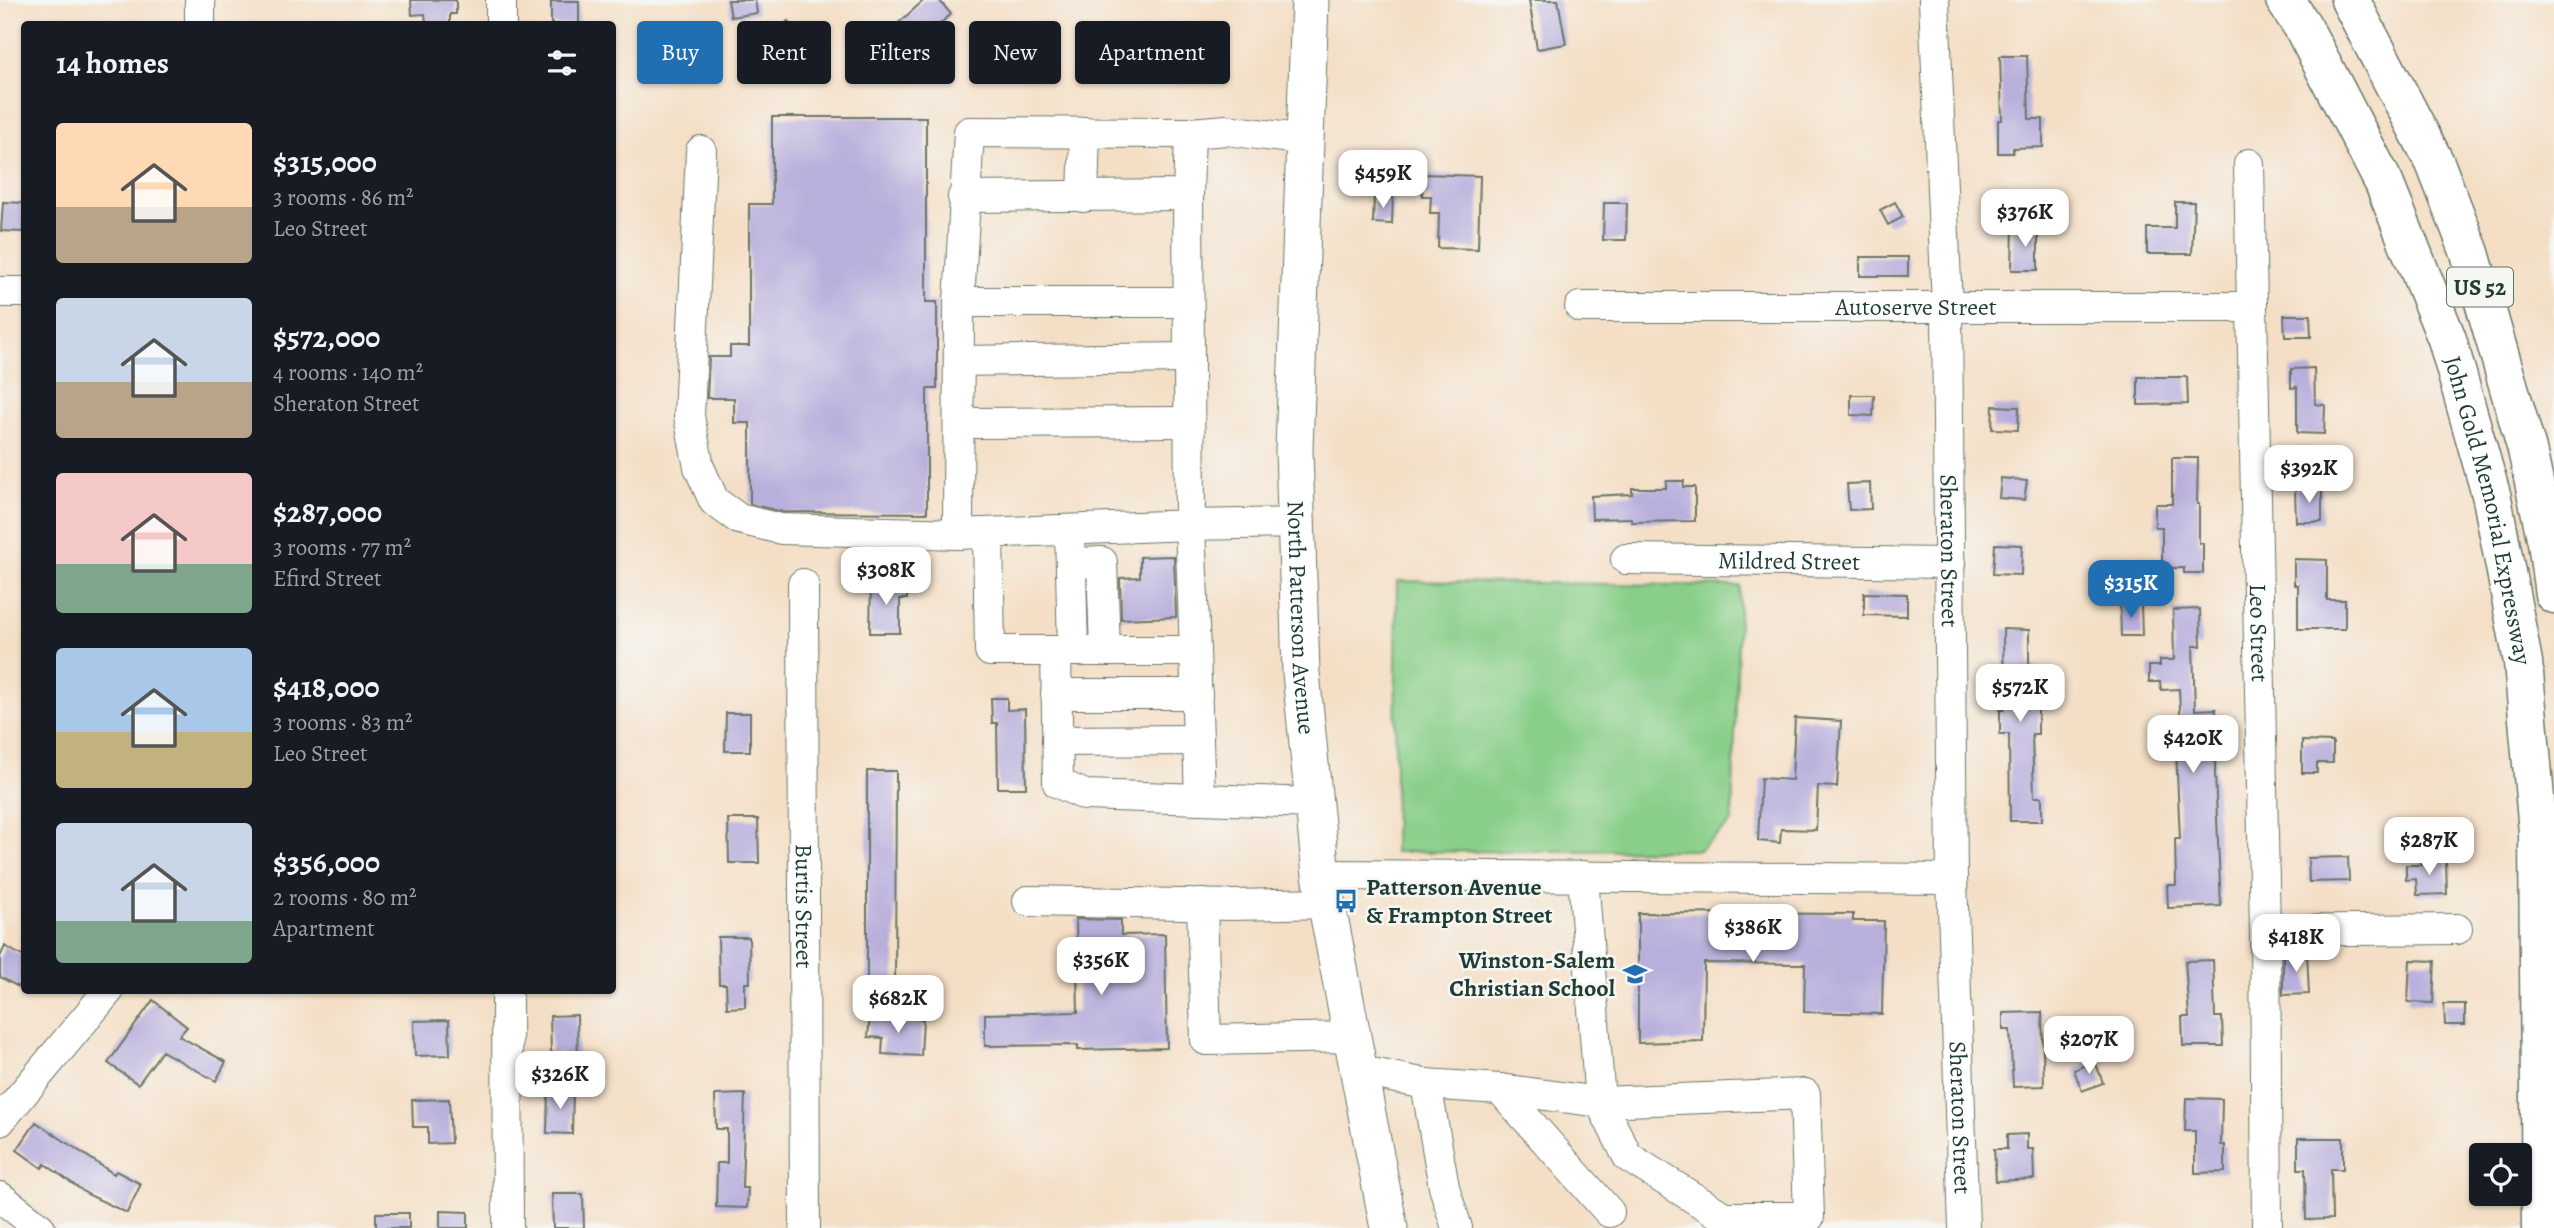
<!DOCTYPE html>
<meta charset="utf-8">
<style>
:root{--surface:#171b24;--page:#20242c;--text:#f1f3f6;--muted:#9ea1a6;--accent:#1f6fb2}
body{margin:0;font-family:Alegreya,serif;background:var(--page);color:var(--text);height:100vh;display:flex;flex-direction:column;font-size:26px;white-space:nowrap}
*{box-sizing:border-box;margin:0}
p{font-size:23px;color:var(--muted)}
.icon{flex:none;width:38px;height:38px;fill:none;stroke:currentColor;stroke-width:2;stroke-linecap:round;stroke-linejoin:round}
.map{position:relative;flex:1;overflow:hidden}
.details{position:absolute;left:21px;top:21px;width:595px;height:973px;display:flex;flex-direction:column;background:var(--surface);border-radius:7px;box-shadow:0 2px 5px #0004}
.details>*{flex:none}
.top-card{position:absolute;left:637px;top:21px;width:665px;height:63px;display:flex;gap:14px}
.buttons{position:absolute;left:2469px;top:1143px;display:grid;gap:14px}
.buttons a{display:grid;place-items:center;width:63px;height:63px;border-radius:7px;background:var(--surface);box-shadow:0 2px 5px #0004;font-size:35px}
.price{position:absolute;translate:-50% -60px;padding:0 16px;border-radius:14px;background:#fff;color:#222;font-size:23px;line-height:46px;filter:drop-shadow(0 2px 4px #0008)}
.price::after{content:'';position:absolute;left:50%;top:42px;width:21px;height:16px;margin-left:-10px;background:inherit;clip-path:polygon(0 0,100% 0,50% 100%)}
.price.selected{background:var(--accent);color:#fff}
ul{padding:0;list-style:none}
li{display:flex;align-items:center;gap:21px;height:175px;padding:0 35px}
li span{display:grid;place-items:center;flex:none;width:196px;height:140px;border-radius:7px;color:#555}
li>.icon{margin-inline-start:auto}
span .icon{width:84px;height:84px;fill:#fffc;stroke-width:1}
li b{font-size:30px}
h2{display:flex;justify-content:space-between;align-items:center;height:84px;padding:0 35px;font-size:30px}
.chip{padding:0 24px;border-radius:7px;background:var(--surface);box-shadow:0 2px 5px #0004;font-size:24px;line-height:63px}
.chip.selected{background:var(--accent);color:#fff}
.map>svg:first-child{display:block}
.green{fill:#89cf89;stroke:#54865e;stroke-width:2}
.building{fill:#b8afdc}
.lines{fill:none;stroke-linecap:round;stroke-linejoin:round}
.minor-casing{stroke:#6a7667;stroke-width:32}
.major-casing{stroke:#6a7667;stroke-width:39}
.highway-casing{stroke:#6a7667;stroke-width:41}
.minor{stroke:#fff;stroke-width:30}
.major{stroke:#fff;stroke-width:37}
.highway{stroke:#fff;stroke-width:38}
.labels{text-anchor:middle;dominant-baseline:central;stroke-width:5;stroke-linejoin:round;paint-order:stroke}
.shield{fill:#f6f6f2;stroke:#60746d;stroke-width:2}
.shield-label{font-size:23px;font-weight:bold;fill:#1f3d34}
.street-label{font-size:24px;fill:#1f3d34;stroke:#f6f6f2}
.poi-label{font-size:24px;font-weight:bold;fill:#1f3d34;stroke:#f6f6f2;text-anchor:start}
</style>
<div class="map">
<svg width="2554" height="1228" viewBox="0 0 2554 1228">
<rect width="100%" height="100%" fill="#f6f6f2"/>
<filter id="ink" filterUnits="userSpaceOnUse"><feTurbulence type="fractalNoise" baseFrequency=".0143" numOctaves="2"/><feDisplacementMap in="SourceGraphic" scale="14" xChannelSelector="R" yChannelSelector="G"/><feConvolveMatrix kernelMatrix="1 2 1 2 8 2 1 2 1" color-interpolation-filters="sRGB"/></filter>
<filter id="wash" filterUnits="userSpaceOnUse"><feTurbulence type="fractalNoise" baseFrequency=".00686" numOctaves="4" result="noise"/><feDisplacementMap in="SourceGraphic" scale="28" xChannelSelector="R" yChannelSelector="G"/><feGaussianBlur stdDeviation="1.57" result="paint"/><feColorMatrix in="noise" values="0 0 0 0 0 0 0 0 0 0 0 0 0 0 0 0 0 1.4 0 .05"/><feComposite in="paint" operator="in"/></filter>
<g filter="url(#wash)">
<rect width="100%" height="100%" fill="#f4dfc6"/>
<!-- green -->
<path class="green" d="M1397,581L1740,586L1732,822L1699,850L1394,852Z"/>
<g id="blocks">
<!-- building -->
<path class="building" d="M411,0H456V14H450V24H426L425,14L412,15Z
M728,0H755L757,13L731,17Z
M924,0H939L951,14L938,26L945,33L919,56L893,28Z
M1529,0H1558L1566,44L1537,49Z
M551,1H579V24H551Z
M788,21L814,49L794,68L767,40Z
M866,28L867,34L887,31L892,56L854,63L848,32Z
M2000,56H2027L2029,119H2043V147L2013,148V153H1998V120H2002Z
M772,117H926V302H937V389H927V513L783,512L750,504V423H734V398H707L709,357H730V346H749V204H772Z
M1423,174L1480,176L1478,249L1438,248L1439,213H1430L1431,196H1422Z
M1374,196L1393,197L1392,224L1373,223Z
M3,202L24,203V232L1,231Z
M1895,202L1903,217L1888,225L1880,210Z
M2175,202H2194L2192,254H2147V228H2175Z
M1604,203H1627L1626,240H1603Z
M2013,227L2038,228V270H2012Z
M1860,257H1908V276H1860Z
M2284,315H2310L2311,337H2285Z
M2314,368L2315,404L2325,405L2324,434L2297,433V387L2291,388V369Z
M2138,377H2187L2188,404L2138,405Z
M1851,395H1874L1873,416L1851,415Z
M1993,406L2019,407L2018,430L1992,429Z
M2172,458H2198L2197,504H2199V543H2203V573H2184V568H2162V527H2155V504H2172Z
M2001,478L2027,481L2024,500L1999,498Z
M1666,481H1684L1683,487H1695V521L1632,522V518L1592,519L1591,496L1632,494V488H1666Z
M1870,483L1871,509L1849,510L1847,484Z
M2295,489H2322V522H2296Z
M1995,544L2022,545L2021,575L1993,574Z
M1174,556L1176,617L1121,619L1120,578L1140,577V557Z
M2294,559L2327,560V600H2345V629H2298V585H2294Z
M871,582L907,583V599H900V633H870Z
M1864,593L1907,594V616L1864,615Z
M2141,603L2142,636H2121L2120,604Z
M2200,609L2201,646H2193L2195,710L2216,709L2215,774L2221,906L2168,908L2167,885H2176L2175,839H2180L2176,751H2182L2179,689L2161,690L2160,682H2149V666H2160V660H2174L2173,610Z
M2003,629L2029,630V667L2036,666L2038,710V734H2032L2034,797H2042V821H2010L2009,734H2000V710H2004Z
M991,698H1007V710L1025,709L1026,788H998L997,723H992Z
M726,713H750V751H725Z
M1795,718L1841,721L1837,787L1818,786L1816,830L1781,829L1780,843L1758,841L1761,778L1792,780Z
M2302,741L2333,742V763H2317V773H2302Z
M867,771H896L895,984L867,983Z
M728,819H758L759,863H729Z
M2348,857L2349,881L2309,882L2308,858Z
M2422,860H2446L2447,894L2417,895L2416,879L2406,880V865H2422Z
M1638,913L1853,914V921H1884L1882,1014L1804,1012L1805,964L1704,963L1703,1041L1638,1043Z
M1076,919L1121,920V935L1165,934L1167,1048L1078,1050V1045L985,1046V1014L1078,1012Z
M718,937H749L750,983H745V1007L727,1008L726,984H719Z
M5,946L24,957V990L0,977V957Z
M2307,952L2309,994L2283,995V953Z
M2213,960L2215,1017H2222L2223,1046H2183L2182,1017H2189L2185,961Z
M2410,960L2435,961L2433,1003L2408,1002Z
M153,1000L187,1027L179,1036L226,1062L216,1081L162,1051L138,1084L108,1063Z
M2444,1004H2465V1025H2445Z
M2042,1012L2044,1086L2013,1087L2010,1030H2003V1013Z
M577,1015L578,1061H563V1052L551,1053L550,1016Z
M870,1015L923,1019L921,1056L882,1054L883,1038L868,1037Z
M449,1020L450,1055L415,1056L414,1021Z
M2095,1061L2103,1083L2082,1091L2074,1070Z
M548,1088L573,1089L572,1134L547,1133Z
M745,1094L742,1188H748L747,1208L716,1207L717,1163H727V1129H716L715,1095Z
M2186,1098L2222,1099L2221,1145H2225V1172L2195,1173V1131H2185Z
M449,1099L451,1143L428,1144V1127H413L412,1100Z
M36,1122L114,1174L116,1171L141,1184L127,1213L87,1194L45,1164L42,1168L17,1150Z
M2027,1134V1149H2033L2034,1179L1996,1181L1994,1149H2007V1135Z
M2298,1138H2343V1169H2331L2332,1219L2306,1220L2305,1169H2298Z
M552,1194H583L584,1228H553Z
M440,1211L468,1212V1228H440Z
M376,1213H409V1228H376Z"/>
</g>
</g>
<g filter="url(#ink)">
<use href="#blocks" fill-opacity="0" stroke="#6a7667" stroke-width="2"/>
<g class="lines">
<!-- minor casing -->
<g class="minor-casing">
<g id="minor">
<path d="M200,0V24"/>
<path d="M501,0V24"/>
<path id="s1" d="M1934,0L1947,307L1952,879L1964,1228"/>
<path d="M701,151L689,416L699,467L714,501L739,519L781,529L958,534L1190,525L1188,195L1190,133L1227,130L1305,140"/>
<path id="s2" d="M2249,164L2265,931L2267,1228"/>
<path d="M963,197L1188,195"/>
<path d="M1083,197L1085,132"/>
<path d="M0,292H24"/>
<path d="M959,302H1188"/>
<path id="s3" d="M1580,307H2252"/>
<path d="M959,361L1188,358"/>
<path d="M960,423L1189,422"/>
<path d="M1296,523L1190,525L1195,651H1056L1058,783L1085,795L1314,803"/>
<path d="M1070,530L1073,651"/>
<path d="M988,533L990,651H1056"/>
<path d="M958,534L959,302L969,132L1190,133"/>
<path id="s4" d="M1626,559L1950,563"/>
<path d="M1071,563L1102,562L1105,651"/>
<path id="s5" d="M803,584L805,1228"/>
<path d="M1195,651L1200,799"/>
<path d="M1056,694H1197"/>
<path d="M1057,741L1198,740"/>
<path d="M1321,875L1952,879"/>
<path d="M1028,901L1233,905L1326,903"/>
<path d="M1202,904L1206,1040L1350,1037"/>
<path d="M2265,931L2457,929"/>
<path d="M507,990L508,1228"/>
<path d="M1357,1070L1426,1084L1500,1089L1600,1102L1583,876"/>
<path d="M1426,1084L1444,1187L1457,1228"/>
<path d="M1500,1089L1609,1212"/>
<path d="M1805,1094L1809,1217H1724L1628,1157L1600,1102Z"/>
<path d="M0,1121L109,990"/>
<path d="M0,1197L40,1228"/>
</g>
</g>
<!-- major casing -->
<g class="major-casing">
<g id="major">
<path id="s6" d="M1310,0L1294,450L1301,673L1321,875L1389,1228"/>
</g>
</g>
<!-- highway casing -->
<g class="highway-casing">
<g id="highway">
<path id="s7" d="M2285,0L2303,27L2384,183L2447,339L2492,498L2523,662L2538,832L2541,1228"/>
<path d="M2350,0L2435,163L2470,253L2527,450L2547,542L2554,594"/>
</g>
</g>
<!-- minor -->
<use href="#minor" class="minor"/>
<!-- major -->
<use href="#major" class="major"/>
<!-- highway -->
<use href="#highway" class="highway"/>
</g>
</g>
<!-- icons -->
<defs>
<g id="bus-bare" transform="scale(1.89)"><path d="M-5-6H5V4H4V6H2V4H-2V6H-4V4H-5ZM-3.5-4V0h7V-4ZM-3.5 1.2v1.5H-2V1.2ZM2 1.2v1.5H3.5V1.2Z" fill="#1f6fb2" stroke="#f6f6f2" stroke-width="2.5" paint-order="stroke"/></g>
<g id="school-bare" transform="scale(1.89)"><path d="M0-5L7-2L0 1L-7-2ZM-4 1L0 2.5L4 1V4Q0 6-4 4Z" fill="#1f6fb2" stroke="#f6f6f2" stroke-width="2.5" paint-order="stroke"/></g>
</defs>
<g fill-rule="evenodd">
<use href="#bus-bare" x="1346" y="901"/>
<use href="#school-bare" x="1635" y="974"/>
</g>
<g class="labels">
<!-- shield labels -->
<rect class="shield" x="2447" y="267.5" width="66" height="39" rx="5"/>
<g class="shield-label">
<text x="2480" y="287">US 52</text>
</g>
<!-- street labels -->
<g class="street-label">
<text stroke="none"><textPath href="#s3" startOffset="336">Autoserve Street</textPath></text>
<text stroke="none"><textPath href="#s7" startOffset="553">John Gold Memorial Expressway</textPath></text>
<text stroke="none"><textPath href="#s1" startOffset="551">Sheraton Street</textPath></text>
<text stroke="none"><textPath href="#s4" startOffset="163">Mildred Street</textPath></text>
<text stroke="none"><textPath href="#s6" startOffset="618">North Patterson Avenue</textPath></text>
<text stroke="none"><textPath href="#s2" startOffset="469">Leo Street</textPath></text>
<text stroke="none"><textPath href="#s5" startOffset="322">Burtis Street</textPath></text>
<text stroke="none"><textPath href="#s1" startOffset="1118">Sheraton Street</textPath></text>
</g>
<!-- poi labels -->
<g class="poi-label">
<text x="1366" y="887">Patterson Avenue<tspan x="1366" dy="28">&amp; Frampton Street</tspan></text>
<text x="1615" y="960" text-anchor="end">Winston-Salem<tspan x="1615" dy="28">Christian School</tspan></text>
</g>
</g>
</svg>
<div class="buttons">
<a><svg class="icon" aria-label="locate" viewBox="0 0 24 24"><circle cx="12" cy="12" r="6"/><path d="M12 2v4M12 18v4M2 12h4M18 12h4"/></svg></a>
</div>
<b class="price" style="left:1383px;top:210px">$459K</b>
<b class="price" style="left:2025px;top:249px">$376K</b>
<b class="price" style="left:2309px;top:505px">$392K</b>
<b class="price" style="left:886px;top:607px">$308K</b>
<b class="price selected" style="left:2131px;top:620px">$315K</b>
<b class="price" style="left:2020px;top:724px">$572K</b>
<b class="price" style="left:2193px;top:775px">$420K</b>
<b class="price" style="left:2429px;top:877px">$287K</b>
<b class="price" style="left:1753px;top:964px">$386K</b>
<b class="price" style="left:2296px;top:974px">$418K</b>
<b class="price" style="left:1101px;top:997px">$356K</b>
<b class="price" style="left:898px;top:1035px">$682K</b>
<b class="price" style="left:2089px;top:1076px">$207K</b>
<b class="price" style="left:560px;top:1111px">$326K</b>
<div class="top-card">
<a class="chip selected">Buy</a>
<a class="chip">Rent</a>
<a class="chip">Filters</a>
<a class="chip">New</a>
<a class="chip">Apartment</a>
</div>
<section class="details">
<h2>14 homes<svg class="icon" aria-label="filters" viewBox="0 0 24 24"><path d="M4 7h16M4 17h16"/><circle cx="9" cy="7" r="2"/><circle cx="15" cy="17" r="2"/></svg></h2>
<ul>
<li><span style="background:linear-gradient(#ffd9b3 60%,#b9a48a 0)"><svg class="icon" aria-label="home" viewBox="0 0 24 24"><path d="M3 11l9-7 9 7M6 9v11h12V9"/></svg></span><div><b>$315,000</b><p>3 rooms · 86 m²</p><p>Leo Street</p></div></li>
<li><span style="background:linear-gradient(#c9d6e8 60%,#b9a48a 0)"><svg class="icon" aria-label="home" viewBox="0 0 24 24"><path d="M3 11l9-7 9 7M6 9v11h12V9"/></svg></span><div><b>$572,000</b><p>4 rooms · 140 m²</p><p>Sheraton Street</p></div></li>
<li><span style="background:linear-gradient(#f6c9c9 65%,#7fa58c 0)"><svg class="icon" aria-label="home" viewBox="0 0 24 24"><path d="M3 11l9-7 9 7M6 9v11h12V9"/></svg></span><div><b>$287,000</b><p>3 rooms · 77 m²</p><p>Efird Street</p></div></li>
<li><span style="background:linear-gradient(#a9c7e8 60%,#c2b280 0)"><svg class="icon" aria-label="home" viewBox="0 0 24 24"><path d="M3 11l9-7 9 7M6 9v11h12V9"/></svg></span><div><b>$418,000</b><p>3 rooms · 83 m²</p><p>Leo Street</p></div></li>
<li><span style="background:linear-gradient(#c9d6e8 70%,#7fa58c 0)"><svg class="icon" aria-label="home" viewBox="0 0 24 24"><path d="M3 11l9-7 9 7M6 9v11h12V9"/></svg></span><div><b>$356,000</b><p>2 rooms · 80 m²</p><p>Apartment</p></div></li>
</ul>
</section>
</div>
